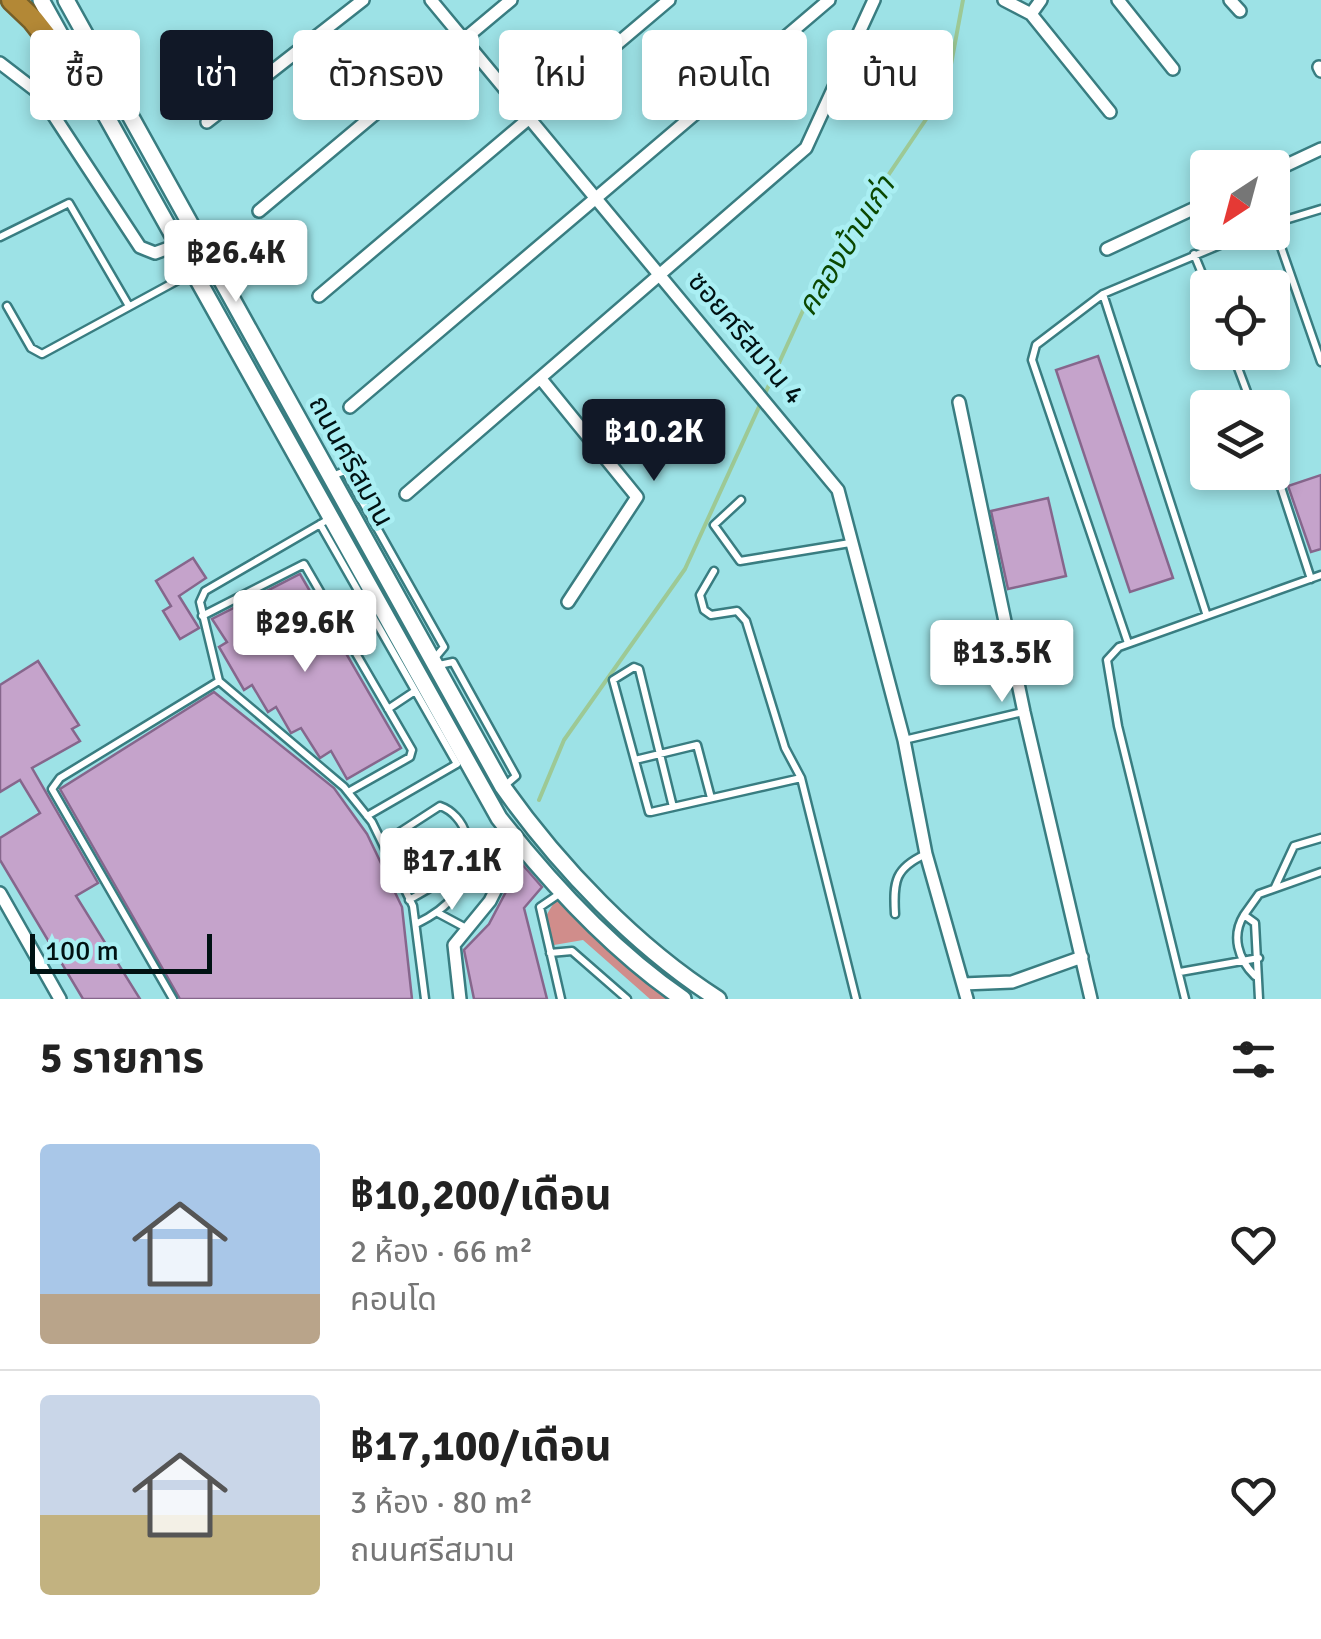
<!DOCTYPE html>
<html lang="th">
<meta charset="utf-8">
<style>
:root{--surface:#fff;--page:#f6f6f6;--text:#222;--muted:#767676;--line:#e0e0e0;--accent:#111827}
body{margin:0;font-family:Signika,"Noto Sans Thai",sans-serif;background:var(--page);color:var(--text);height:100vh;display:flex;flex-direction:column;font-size:38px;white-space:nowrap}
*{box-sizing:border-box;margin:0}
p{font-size:32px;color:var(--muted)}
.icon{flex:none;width:55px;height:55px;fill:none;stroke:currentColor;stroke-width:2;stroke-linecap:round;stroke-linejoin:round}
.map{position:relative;height:999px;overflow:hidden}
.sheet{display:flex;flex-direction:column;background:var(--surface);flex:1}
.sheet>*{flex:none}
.hud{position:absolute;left:30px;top:30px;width:1262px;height:90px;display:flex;gap:20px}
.needle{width:65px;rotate:216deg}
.tools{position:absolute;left:1190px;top:150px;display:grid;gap:20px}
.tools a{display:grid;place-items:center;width:100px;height:100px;border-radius:10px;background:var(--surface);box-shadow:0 5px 15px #0003;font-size:50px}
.scale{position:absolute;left:30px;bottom:25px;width:182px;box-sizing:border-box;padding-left:10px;border:5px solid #001213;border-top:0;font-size:28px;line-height:35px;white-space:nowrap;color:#001213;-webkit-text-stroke:8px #aaeff3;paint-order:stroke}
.price{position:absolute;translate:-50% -85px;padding:0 22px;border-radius:10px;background:#fff;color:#222;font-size:32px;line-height:65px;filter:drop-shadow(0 2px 5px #0008)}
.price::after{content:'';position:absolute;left:50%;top:60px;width:30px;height:22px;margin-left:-15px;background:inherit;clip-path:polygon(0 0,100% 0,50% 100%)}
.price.current{background:var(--accent);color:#fff}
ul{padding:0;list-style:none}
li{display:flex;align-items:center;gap:30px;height:250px;padding:0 40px}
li+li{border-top:2px solid var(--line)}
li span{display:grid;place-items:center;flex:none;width:280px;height:200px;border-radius:10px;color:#555}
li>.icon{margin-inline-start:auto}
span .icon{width:120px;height:120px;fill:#fffc;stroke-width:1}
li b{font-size:42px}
h2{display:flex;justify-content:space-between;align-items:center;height:120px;padding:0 40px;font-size:42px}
.chip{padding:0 35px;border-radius:10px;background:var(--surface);box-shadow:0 5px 15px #0003;font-size:35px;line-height:90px}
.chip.current{background:var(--accent);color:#fff}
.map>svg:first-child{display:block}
.green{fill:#d08d8b}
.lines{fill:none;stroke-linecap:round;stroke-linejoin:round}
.stream{stroke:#9dc995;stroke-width:4}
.building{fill:#c5a3cb;stroke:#86668c;stroke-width:2.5}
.lane-casing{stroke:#397d81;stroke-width:11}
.street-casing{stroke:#397d81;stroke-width:16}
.secondary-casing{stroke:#397d81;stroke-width:20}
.highway-casing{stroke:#745f2a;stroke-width:25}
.lane{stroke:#fff;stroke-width:6}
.street{stroke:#fff;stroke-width:11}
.secondary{stroke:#fff;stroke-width:15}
.highway{stroke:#b38836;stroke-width:20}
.labels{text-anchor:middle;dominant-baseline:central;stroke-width:9;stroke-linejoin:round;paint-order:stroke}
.street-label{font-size:28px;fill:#001213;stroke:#aaeff3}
.water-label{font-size:30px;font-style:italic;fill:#0b4800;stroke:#aaeff3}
</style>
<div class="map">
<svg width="1321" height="999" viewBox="0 0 1321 999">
<rect width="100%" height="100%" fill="#9de2e6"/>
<!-- green -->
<path class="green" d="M556,899L616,956L674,999H650L583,940L554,945L546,916Z"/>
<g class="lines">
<!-- stream -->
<path class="stream" d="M539,800L564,740L685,569L816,282L933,109L950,70L963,0"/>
</g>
<!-- building -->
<path class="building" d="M1098,356L1173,578L1130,592L1056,370Z
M1321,475V549L1311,552L1288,486Z
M1048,498L1066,576L1008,589L991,511Z
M193,558L206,578L179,596L199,628L180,639L163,611L171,606L156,581Z
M300,574L401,748L347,779L331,751L320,758L301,728L291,733L276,707L268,712L252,685L244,690L219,647L227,642L212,619Z
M38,661L79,725L72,729L80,741L32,768L98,883L76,896L140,999H83L0,860V838L40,813L20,780L0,792V685Z
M214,692L334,788L367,834L402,907L412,999H180L60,789Z
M446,831L461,862L422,885L410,866V853Z
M521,863L542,887L524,908L547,999H474L464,950L489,924Z"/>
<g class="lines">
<!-- lane casing -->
<g class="lane-casing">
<path id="lane" d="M1272,224L1321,209
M1273,224L1321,362
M0,237L69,203L129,306
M1194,254L1208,288
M1103,294L1251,232
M7,306L31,348L42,354L191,273
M1232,352L1253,408
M1272,460L1311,579
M332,476L345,471L444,647L434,659
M741,500L714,525L740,561L850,543
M329,519L205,591L200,602L219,681L344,787L372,822L413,906L425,999
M320,524L457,764
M714,571L700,595L704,610L711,615L737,611L746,621L785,748L801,778L856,999
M202,616L304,564L412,750L410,757L348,792
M1128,643L1032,360L1036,345L1103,294L1206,613
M439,665L453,662L516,776L503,787
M388,709L415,691
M904,740L1023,712
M635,760L697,745L711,798
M673,807L639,669L634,667L613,680L649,812H651C701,801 751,789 801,778
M367,816L457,764
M383,843L440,806C452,810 463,822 466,835C476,878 454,906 416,924
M1275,887L1294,846L1321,838
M409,900L470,865
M438,913L466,928
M895,914C893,881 895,868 926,854
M1244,915L1259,894L1321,872
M550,953L572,951L627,999
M1180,972L1259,958
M1255,976C1238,959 1231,936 1244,915L1255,923L1259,999
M173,999L52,789L60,778L219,681
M561,999L540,907L562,892
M1185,999L1118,726L1107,660L1119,647L1321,575"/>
</g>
<!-- street casing -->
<g class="street-casing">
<path id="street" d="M431,0L838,490L904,740L926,854L967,999
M1004,0L1031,14L1110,112
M1118,0L1173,69
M1230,0L1240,11
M1031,14L1041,0
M0,63L39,93L140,247L155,253L177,245
M1319,67L1321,71
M207,122L363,0
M1272,172L1321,149
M259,211L511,0
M1107,249L1208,202
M319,296L669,0
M541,379L637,497L568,602
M959,402L1024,712L1091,999
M350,407L829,0
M406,494L806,148L874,0
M0,893L60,999
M963,984L1012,982L1082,957
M460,999L454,945L490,901L519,843"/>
</g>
<!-- secondary casing -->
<g class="secondary-casing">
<path id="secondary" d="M41,0L76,63
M66,0L503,787C559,866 636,947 718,999
M95,96L499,818C551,884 613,951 683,999"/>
</g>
<!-- highway casing -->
<g class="highway-casing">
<path id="highway" d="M12,0L33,20L99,104"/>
</g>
<!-- lane -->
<use href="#lane" class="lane"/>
<!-- street -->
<use href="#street" class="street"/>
<!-- secondary -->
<use href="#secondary" class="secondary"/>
<!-- highway -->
<use href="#highway" class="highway"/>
</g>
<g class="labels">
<!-- street labels -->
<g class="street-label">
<text transform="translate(746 338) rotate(50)">ซอยศรีสมาน 4</text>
<text transform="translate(351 461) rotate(61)">ถนนศรีสมาน</text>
</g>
<!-- water labels -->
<g class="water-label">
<text transform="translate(846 246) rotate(-58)">คลองบ้านเก่า</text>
</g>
</g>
</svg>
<div class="tools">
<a><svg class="needle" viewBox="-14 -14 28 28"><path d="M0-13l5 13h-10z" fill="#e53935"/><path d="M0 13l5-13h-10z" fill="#767676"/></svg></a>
<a><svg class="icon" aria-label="locate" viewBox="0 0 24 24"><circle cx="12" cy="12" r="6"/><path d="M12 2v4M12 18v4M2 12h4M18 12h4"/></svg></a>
<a><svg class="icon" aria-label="layers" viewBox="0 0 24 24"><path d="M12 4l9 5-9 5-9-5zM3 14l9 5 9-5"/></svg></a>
</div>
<div class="scale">100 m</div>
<b class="price" style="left:236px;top:305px">฿26.4K</b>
<b class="price current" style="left:654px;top:484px">฿10.2K</b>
<b class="price" style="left:305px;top:675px">฿29.6K</b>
<b class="price" style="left:1002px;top:705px">฿13.5K</b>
<b class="price" style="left:452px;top:913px">฿17.1K</b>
<div class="hud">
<a class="chip">ซื้อ</a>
<a class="chip current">เช่า</a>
<a class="chip">ตัวกรอง</a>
<a class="chip">ใหม่</a>
<a class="chip">คอนโด</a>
<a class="chip">บ้าน</a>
</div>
</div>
<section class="sheet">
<h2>5 รายการ<svg class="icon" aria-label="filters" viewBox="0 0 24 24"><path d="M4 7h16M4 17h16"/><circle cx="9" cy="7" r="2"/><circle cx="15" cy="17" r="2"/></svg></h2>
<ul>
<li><span style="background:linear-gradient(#a9c7e8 75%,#b9a48a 0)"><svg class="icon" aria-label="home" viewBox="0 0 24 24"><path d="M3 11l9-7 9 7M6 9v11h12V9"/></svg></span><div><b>฿10,200/เดือน</b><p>2 ห้อง · 66 m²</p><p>คอนโด</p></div><svg class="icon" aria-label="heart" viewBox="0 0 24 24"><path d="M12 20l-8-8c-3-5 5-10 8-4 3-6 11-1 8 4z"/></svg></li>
<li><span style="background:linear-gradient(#c9d6e8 60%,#c2b280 0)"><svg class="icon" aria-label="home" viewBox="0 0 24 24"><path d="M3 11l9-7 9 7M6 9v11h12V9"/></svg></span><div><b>฿17,100/เดือน</b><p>3 ห้อง · 80 m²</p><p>ถนนศรีสมาน</p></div><svg class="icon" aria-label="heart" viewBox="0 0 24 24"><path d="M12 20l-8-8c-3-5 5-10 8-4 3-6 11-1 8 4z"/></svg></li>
</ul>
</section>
